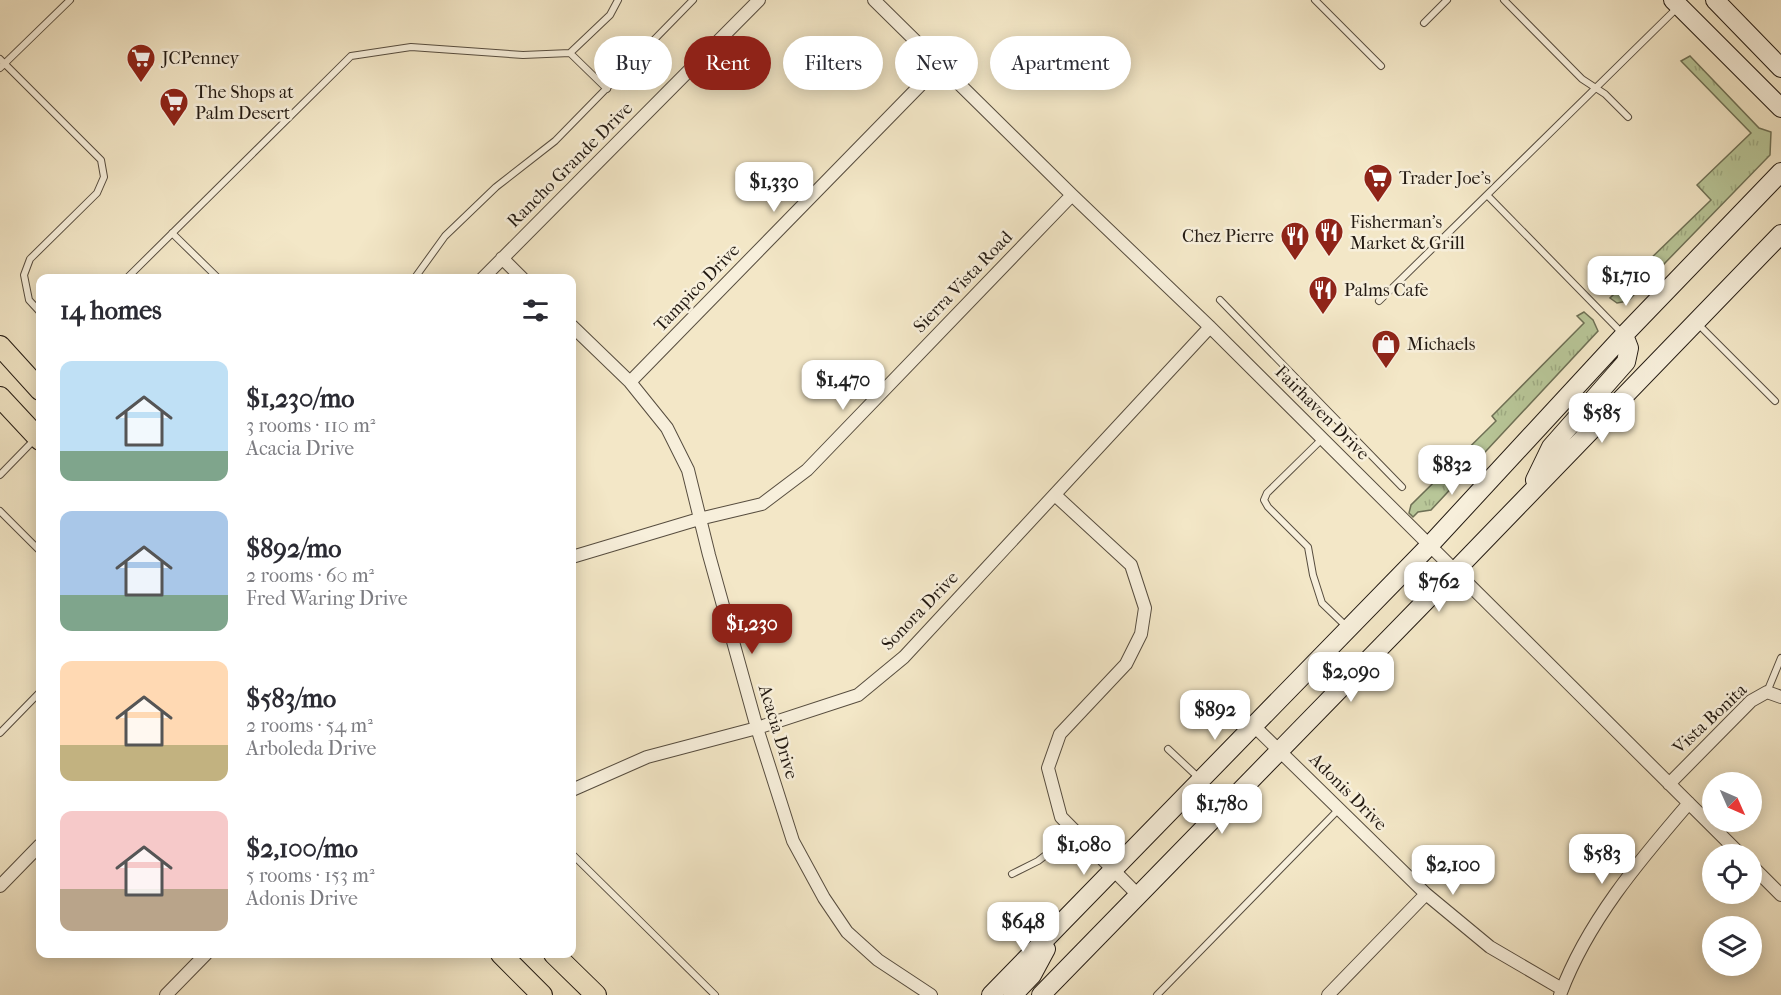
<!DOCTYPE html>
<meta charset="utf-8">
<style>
:root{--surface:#fff;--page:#f2f2f3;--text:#2b2b33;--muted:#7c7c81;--accent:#8f2418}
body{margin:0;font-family:"IM FELL French Canon",serif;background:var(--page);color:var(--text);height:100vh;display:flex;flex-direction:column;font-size:22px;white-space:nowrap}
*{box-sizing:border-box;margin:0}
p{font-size:20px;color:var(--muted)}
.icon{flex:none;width:33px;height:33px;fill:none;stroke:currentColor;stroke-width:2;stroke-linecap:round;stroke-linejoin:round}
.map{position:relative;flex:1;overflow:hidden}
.panel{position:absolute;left:36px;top:274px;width:540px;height:684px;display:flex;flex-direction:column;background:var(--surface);border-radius:12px;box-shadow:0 3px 15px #0003}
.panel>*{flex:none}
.guide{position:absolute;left:594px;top:36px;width:570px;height:54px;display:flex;gap:12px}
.needle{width:39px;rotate:135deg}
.tools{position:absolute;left:1702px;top:772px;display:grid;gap:12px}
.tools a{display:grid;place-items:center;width:60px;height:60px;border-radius:50%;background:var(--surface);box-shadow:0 3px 15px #0003;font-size:30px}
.price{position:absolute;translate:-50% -51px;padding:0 14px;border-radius:12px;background:#fff;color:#222;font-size:20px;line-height:39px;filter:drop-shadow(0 2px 3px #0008)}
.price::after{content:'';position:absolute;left:50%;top:36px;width:18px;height:14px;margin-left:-9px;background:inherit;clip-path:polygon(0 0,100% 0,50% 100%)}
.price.on{background:var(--accent);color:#fff}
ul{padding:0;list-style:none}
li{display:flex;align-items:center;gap:18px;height:150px;padding:0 24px}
li span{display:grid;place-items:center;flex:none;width:168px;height:120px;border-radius:12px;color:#555}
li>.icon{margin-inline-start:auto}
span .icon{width:72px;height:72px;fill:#fffc;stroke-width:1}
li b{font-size:26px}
h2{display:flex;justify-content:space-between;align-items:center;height:72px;padding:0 24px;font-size:26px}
.pill{padding:0 21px;border-radius:27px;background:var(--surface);box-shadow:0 3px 15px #0003;font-size:21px;line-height:54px}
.pill.on{background:var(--accent);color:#fff}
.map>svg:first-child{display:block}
.grass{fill:url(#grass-tufts);stroke:#6e7055;stroke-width:1.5}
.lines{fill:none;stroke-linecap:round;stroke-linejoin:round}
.lane-casing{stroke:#574d3f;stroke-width:8}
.street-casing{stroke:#574d3f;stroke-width:14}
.secondary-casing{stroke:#231a12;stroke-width:20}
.primary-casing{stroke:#231a12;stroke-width:22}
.lane{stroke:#f7efdb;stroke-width:6}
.street{stroke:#f7efdb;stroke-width:12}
.secondary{stroke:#f7efdb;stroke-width:18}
.primary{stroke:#f3e7c7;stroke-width:20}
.labels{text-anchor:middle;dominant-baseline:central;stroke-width:5;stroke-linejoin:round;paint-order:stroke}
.poi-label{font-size:18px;fill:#231a12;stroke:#f7efdb;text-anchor:start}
.street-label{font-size:18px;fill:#231a12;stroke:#f7efdb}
</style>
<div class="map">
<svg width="1781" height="995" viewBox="0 0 1781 995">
<defs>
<pattern id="grass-tufts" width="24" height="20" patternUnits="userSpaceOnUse" patternTransform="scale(1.5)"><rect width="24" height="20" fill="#b8c698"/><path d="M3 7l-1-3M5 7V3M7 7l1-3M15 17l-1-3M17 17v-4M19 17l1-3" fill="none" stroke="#9eaa82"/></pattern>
</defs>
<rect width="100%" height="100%" fill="#f3e7c7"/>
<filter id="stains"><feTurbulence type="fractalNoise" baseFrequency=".00333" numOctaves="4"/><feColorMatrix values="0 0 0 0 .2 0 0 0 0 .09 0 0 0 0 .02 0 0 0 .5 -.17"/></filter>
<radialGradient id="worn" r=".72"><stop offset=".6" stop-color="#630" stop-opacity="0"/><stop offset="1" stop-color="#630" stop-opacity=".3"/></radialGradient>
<!-- grass -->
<path class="grass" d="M1690,56L1759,128L1771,132L1770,155L1628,301L1617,303L1610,298L1711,200L1697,185L1751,133L1681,61Z
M1584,312L1593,320L1598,331L1431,510L1418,512L1413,517L1409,513L1411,505L1496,421L1492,416L1584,323L1577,316Z"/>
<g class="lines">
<!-- lane casing -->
<g class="lane-casing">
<path id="lane" d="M1315,0L1381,66
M1504,0L1582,79L1605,94L1628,117
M1424,23L1447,0
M570,53L607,89
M0,59L101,160L104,177L97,193L30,259L24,275L29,300L40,312
M0,68L70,0
M1487,195L1622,333
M172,233L219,279
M126,279L351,56L411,47L523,55L570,53L610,15L618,0
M414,279L445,236L496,187L555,141L693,0
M1220,300L1402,487
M1379,301L1678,7
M1698,324L1775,401
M1322,439L1267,493L1264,500L1268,507L1308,547L1313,575L1322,603L1348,628
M0,475L35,439
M0,511L40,551
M1767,692L1781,658
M0,733L40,692
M1168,749L1199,778
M572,854L715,995
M1012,874L1038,861L1076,832
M1157,995L1339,809"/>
</g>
<!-- street casing -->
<g class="street-casing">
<path id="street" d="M874,0L1072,195L1210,327L1741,855
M502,258L523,279
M482,279L759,0
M572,326L630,382L667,428L688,470L709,555L757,728L793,841L824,898L847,932L878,960L931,995
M630,382L940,65
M1055,495L1131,565L1145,608L1141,634L1126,664L1060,734L1048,768L1061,817L1138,895
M572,557L699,519L762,504L807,470L1072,195
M1254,726L1426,894L1490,947L1562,989
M1669,784L1751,701L1767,692L1781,697
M572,790L647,757L757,728L858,695L904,657L1210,327
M1752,866L1781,895
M0,886L40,845
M166,995L206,954
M1328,995L1426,894
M1560,995C1587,922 1639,861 1689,803"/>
</g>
<!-- secondary casing -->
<g class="secondary-casing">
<path id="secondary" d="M1673,0L1781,108
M1715,0L1781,68
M1535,480L1551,447L1626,362L1629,348L1624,335
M991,995L1429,546L1624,335L1781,172
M1013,995L1032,975L1046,949
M1041,995L1455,571L1781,234"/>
</g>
<!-- primary casing -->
<g class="primary-casing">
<path id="primary" d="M0,346L40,390
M0,397L40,440
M501,954L542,995
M554,954L596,995"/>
</g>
<!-- lane -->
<use href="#lane" class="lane"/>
<!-- street -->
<use href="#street" class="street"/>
<!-- secondary -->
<use href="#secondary" class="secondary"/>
<!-- primary -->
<use href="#primary" class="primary"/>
</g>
<!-- icons -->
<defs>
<g id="supermarket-pin" transform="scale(1.5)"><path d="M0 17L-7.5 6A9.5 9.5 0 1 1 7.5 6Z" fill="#8f2418" stroke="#f7efdb"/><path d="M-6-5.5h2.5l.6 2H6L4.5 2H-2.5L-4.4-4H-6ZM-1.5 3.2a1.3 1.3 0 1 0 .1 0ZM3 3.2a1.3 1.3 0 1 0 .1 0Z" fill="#fff"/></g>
<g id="restaurant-pin" transform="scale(1.5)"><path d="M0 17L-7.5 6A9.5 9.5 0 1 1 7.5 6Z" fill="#8f2418" stroke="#f7efdb"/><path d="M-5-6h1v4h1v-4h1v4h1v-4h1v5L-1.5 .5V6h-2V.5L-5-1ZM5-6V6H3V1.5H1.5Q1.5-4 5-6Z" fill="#fff"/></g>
<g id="shop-pin" transform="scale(1.5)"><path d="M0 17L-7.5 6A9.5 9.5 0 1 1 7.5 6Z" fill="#8f2418" stroke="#f7efdb"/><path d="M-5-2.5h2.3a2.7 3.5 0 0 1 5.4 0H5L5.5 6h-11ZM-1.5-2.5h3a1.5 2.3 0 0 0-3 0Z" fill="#fff"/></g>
</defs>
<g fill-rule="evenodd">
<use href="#supermarket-pin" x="141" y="58"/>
<use href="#supermarket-pin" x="174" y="102"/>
<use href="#supermarket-pin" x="1378" y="178"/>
<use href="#restaurant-pin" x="1329" y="232"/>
<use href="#restaurant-pin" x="1295" y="236"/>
<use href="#restaurant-pin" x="1323" y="290"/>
<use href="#shop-pin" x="1386" y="344"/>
</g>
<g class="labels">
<!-- poi labels -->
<g class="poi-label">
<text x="162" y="58">JCPenney</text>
<text x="195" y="92">The Shops at<tspan x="195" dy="21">Palm Desert</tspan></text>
<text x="1399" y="178">Trader Joe's</text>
<text x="1350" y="222">Fisherman's<tspan x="1350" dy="21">Market &amp; Grill</tspan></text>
<text x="1274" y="236" text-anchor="end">Chez Pierre</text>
<text x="1344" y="290">Palms Cafe</text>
<text x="1407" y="344">Michaels</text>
</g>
<!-- street labels -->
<g class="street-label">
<text transform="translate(570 165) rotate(-45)">Rancho Grande Drive</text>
<text transform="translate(963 282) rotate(-46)">Sierra Vista Road</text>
<text transform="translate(697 288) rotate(-46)">Tampico Drive</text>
<text transform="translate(1322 413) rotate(45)">Fairhaven Drive</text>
<text transform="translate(920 611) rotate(-46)">Sonora Drive</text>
<text transform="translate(1710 719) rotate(-43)">Vista Bonita</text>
<text transform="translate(778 732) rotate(73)">Acacia Drive</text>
<text transform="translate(1348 792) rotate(45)">Adonis Drive</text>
</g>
</g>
<rect width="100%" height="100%" filter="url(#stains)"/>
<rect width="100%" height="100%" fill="url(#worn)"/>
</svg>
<div class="tools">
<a><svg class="needle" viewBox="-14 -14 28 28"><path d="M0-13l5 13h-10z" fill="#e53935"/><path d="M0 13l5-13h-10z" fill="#7c7c81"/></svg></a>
<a><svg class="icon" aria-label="locate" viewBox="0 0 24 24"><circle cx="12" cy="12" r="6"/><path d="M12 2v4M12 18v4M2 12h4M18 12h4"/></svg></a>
<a><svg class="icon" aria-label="layers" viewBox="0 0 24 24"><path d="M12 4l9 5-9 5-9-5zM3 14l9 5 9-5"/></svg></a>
</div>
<b class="price" style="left:774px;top:213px">$1,330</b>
<b class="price" style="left:1626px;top:307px">$1,710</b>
<b class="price" style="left:843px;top:411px">$1,470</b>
<b class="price" style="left:1602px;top:444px">$585</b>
<b class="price" style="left:1452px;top:496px">$832</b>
<b class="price" style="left:1439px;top:613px">$762</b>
<b class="price on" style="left:752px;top:655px">$1,230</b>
<b class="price" style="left:1351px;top:703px">$2,090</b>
<b class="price" style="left:1215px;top:741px">$892</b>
<b class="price" style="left:1222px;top:835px">$1,780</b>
<b class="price" style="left:1084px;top:876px">$1,080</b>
<b class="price" style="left:1602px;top:885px">$583</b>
<b class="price" style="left:1453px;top:896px">$2,100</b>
<b class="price" style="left:1023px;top:953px">$648</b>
<div class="guide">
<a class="pill">Buy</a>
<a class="pill on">Rent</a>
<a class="pill">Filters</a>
<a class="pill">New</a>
<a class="pill">Apartment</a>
</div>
<section class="panel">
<h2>14 homes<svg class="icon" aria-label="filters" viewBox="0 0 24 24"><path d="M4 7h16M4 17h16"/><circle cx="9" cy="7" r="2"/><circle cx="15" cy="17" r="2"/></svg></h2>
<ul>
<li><span style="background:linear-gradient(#bfe0f5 75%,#7fa58c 0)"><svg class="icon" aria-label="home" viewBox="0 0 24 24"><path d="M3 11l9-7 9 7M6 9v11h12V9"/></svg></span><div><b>$1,230/mo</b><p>3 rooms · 110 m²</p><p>Acacia Drive</p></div></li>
<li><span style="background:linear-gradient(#a9c7e8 70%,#7fa58c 0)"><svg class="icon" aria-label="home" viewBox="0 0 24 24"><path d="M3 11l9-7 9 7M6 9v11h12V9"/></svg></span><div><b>$892/mo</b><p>2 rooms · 60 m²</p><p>Fred Waring Drive</p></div></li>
<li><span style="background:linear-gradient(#ffd9b3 70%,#c2b280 0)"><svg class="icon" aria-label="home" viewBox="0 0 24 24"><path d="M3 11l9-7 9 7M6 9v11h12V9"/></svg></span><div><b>$583/mo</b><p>2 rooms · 54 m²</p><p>Arboleda Drive</p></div></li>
<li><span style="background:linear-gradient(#f6c9c9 65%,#b9a48a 0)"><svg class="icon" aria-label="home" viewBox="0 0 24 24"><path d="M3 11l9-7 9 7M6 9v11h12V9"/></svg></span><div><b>$2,100/mo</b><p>5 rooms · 153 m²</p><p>Adonis Drive</p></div></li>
</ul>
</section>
</div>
